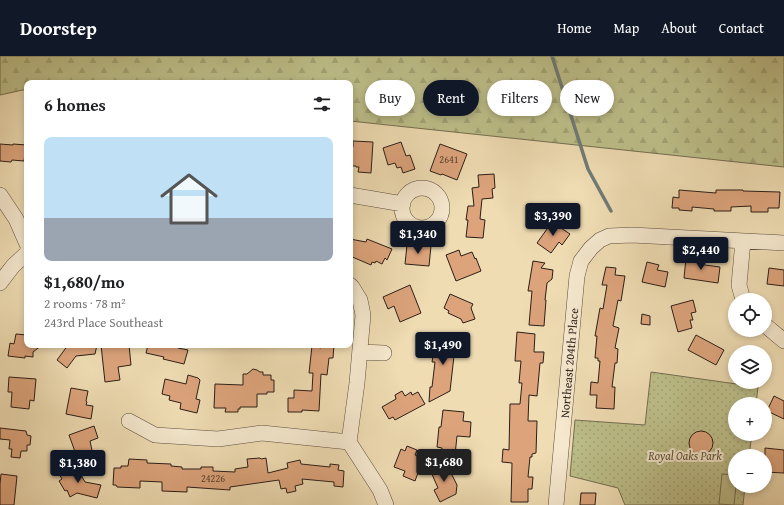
<!DOCTYPE html>
<meta charset="utf-8">
<style>
:root{--surface:#fff;--page:#f6f6f6;--text:#202124;--muted:#757577;--line:#e0e0e0;--accent:#111827}
body{margin:0;font-family:"Gentium Book Plus",serif;background:var(--page);color:var(--text);height:100vh;display:flex;flex-direction:column;font-size:15px;white-space:nowrap}
*{box-sizing:border-box;margin:0}
p{font-size:13px;color:var(--muted)}
.icon{flex:none;width:22px;height:22px;fill:none;stroke:currentColor;stroke-width:2;stroke-linecap:round;stroke-linejoin:round}
.map{position:relative;flex:1;overflow:hidden}
.drawer{position:absolute;left:24px;top:24px;width:329px;height:268px;display:flex;flex-direction:column;background:var(--surface);border-radius:8px;box-shadow:0 2px 6px #0003}
.drawer>*{flex:none}
.top-card{position:absolute;left:365px;top:24px;width:359px;height:36px;display:flex;gap:8px}
.buttons{position:absolute;left:728px;top:237px;display:grid;gap:8px}
.buttons a{display:grid;place-items:center;width:44px;height:44px;border-radius:50%;background:var(--surface);box-shadow:0 2px 6px #0003;font-size:20px}
.price{position:absolute;translate:-50% -34px;padding:0 9px;border-radius:4px;background:var(--accent);color:#fff;font-size:13px;line-height:26px;filter:drop-shadow(0 1px 2px #0008)}
.price::after{content:'';position:absolute;left:50%;top:24px;width:12px;height:9px;margin-left:-6px;background:inherit;clip-path:polygon(0 0,100% 0,50% 100%)}
.price.current{background:#222;color:#fff}
ul{padding:0;list-style:none}
li{display:grid;align-content:center;gap:8px;height:212px;padding:0 20px}
li+li{border-top:1px solid var(--line)}
li span{display:grid;place-items:center;height:124px;border-radius:8px;color:#555}
li>.icon{margin-inline-start:auto}
span .icon{width:72px;height:72px;fill:#fffc;stroke-width:1}
li b{font-size:17px}
h2{display:flex;justify-content:space-between;align-items:center;height:48px;padding:0 20px;font-size:17px}
.tag{padding:0 14px;border-radius:18px;background:var(--surface);box-shadow:0 2px 6px #0003;font-size:14px;line-height:36px}
.tag.current{background:var(--accent);color:#fff}
header{display:flex;align-items:center;gap:24px;box-sizing:border-box;height:56px;padding:0 20px;background:var(--accent);color:#fff}
header strong{font-size:19px}
nav{display:flex;gap:22px;margin-inline-start:auto;font-size:14px}
.map>svg:first-child{display:block}
.forest{fill:url(#forest-firs);stroke:#746e51}
.park{fill:url(#park-dots);stroke:#746e51}
.pitch{fill:#bdbf8a;stroke:#746e51}
.lines{fill:none;stroke-linecap:round;stroke-linejoin:round}
.stream{stroke:#6f7b77;stroke-width:3.5}
.building{fill:#dda47c;stroke:#2b1e18}
.minor-casing{stroke:#5c4e3f;stroke-width:16}
.minor{stroke:#f5e8ce;stroke-width:15}
.labels{text-anchor:middle;dominant-baseline:central;stroke-width:4;stroke-linejoin:round;paint-order:stroke}
.number-label{font-size:10px;fill:#584031}
.street-label{font-size:12px;fill:#2b1e18;stroke:#f5e8ce}
.park-label{font-size:12px;font-style:italic;fill:#574e3a;stroke:#f5e8ce}
</style>
<header>
<strong>Doorstep</strong>
<nav><a>Home</a><a>Map</a><a>About</a><a>Contact</a></nav>
</header>
<div class="map">
<svg width="784" height="449" viewBox="0 0 784 449">
<defs>
<pattern id="forest-firs" width="22" height="20" patternUnits="userSpaceOnUse"><rect width="22" height="20" fill="#bdbf8a"/><path d="M5 1l3.5 6h-7zM16 11l3.5 6h-7z" fill="#a3a476"/></pattern>
<pattern id="park-dots" width="8" height="8" patternUnits="userSpaceOnUse"><rect width="8" height="8" fill="#bdbf8a"/><path d="M2 2h.1M6 6h.1" fill="none" stroke="#a3a476" stroke-width="1.8" stroke-linecap="round"/></pattern>
</defs>
<rect width="100%" height="100%" fill="#efdcb3"/>
<filter id="stains"><feTurbulence type="fractalNoise" baseFrequency=".005" numOctaves="4"/><feColorMatrix values="0 0 0 0 .2 0 0 0 0 .09 0 0 0 0 .02 0 0 0 .5 -.17"/></filter>
<radialGradient id="worn" r=".72"><stop offset=".6" stop-color="#630" stop-opacity="0"/><stop offset="1" stop-color="#630" stop-opacity=".3"/></radialGradient>
<!-- forest -->
<path class="forest" d="M0,0H784V111L350,65V27H27V33L0,39Z"/>
<!-- park -->
<path class="park" d="M651,316L758,331L756,348H735V378H752L749,400H735V430H745L743,449H625L618,432L570,420L575,364L645,369Z"/>
<!-- pitch -->
<path class="pitch" d="M722,418L735,419V430H736L734,449L719,448Z"/>
<g class="lines">
<!-- stream -->
<path class="stream" d="M552,0L588,113L611,155"/>
</g>
<!-- building -->
<path class="building" d="M353,85L373,86L371,117L358,116L359,111H356V110H350V91H353Z
M401,86L406,100L410,99L415,113L403,117L401,111L397,112L395,107L388,109L383,92Z
M0,88L13,89V88L27,89L26,97H25L24,105L12,104L11,106L0,105Z
M440,88L467,98L457,124L442,118L441,119L430,115Z
M494,118L495,132L492,133L493,142L482,143L480,163L485,164L483,182L466,181L468,164H466L468,150H474L472,132L479,131L478,119Z
M679,134L716,137V134H743V135L780,136L779,152H768V156H751V150L731,151V155H714V153L692,151V155L679,154V152H672L673,141L679,142Z
M552,166L570,178L562,189L559,186L551,197L537,187Z
M350,183L366,186L367,183L392,193L387,204L385,202L382,208L376,205L375,207L372,206L371,209L350,200Z
M407,189L431,190L429,210L405,208Z
M459,194L461,200L472,196L475,203L476,202L481,215L456,225L446,199Z
M686,202L698,203V208L720,211L718,227L684,222Z
M533,205L545,207L541,212L553,214L552,223L547,227L545,244H546L544,270L529,269L532,235H528Z
M647,206L659,209L657,214L668,216L665,231L642,226Z
M606,211L616,212L615,219L625,220L621,245L618,244L613,270L619,272L615,292L618,293L617,307H615L612,331H615L614,353L596,352L597,339H590L591,326L598,327L600,305H598V302H595L597,280H595L600,252L603,253L607,229H602Z
M769,212L784,214V230L767,228Z
M410,229L421,257L400,266L394,250L388,253L383,241Z
M450,238L473,248L471,252L475,263L463,267L461,263L448,257L449,255L444,252Z
M693,244L696,256L691,257L693,264H690L692,272L678,276L671,250Z
M642,258L650,260V269L641,268Z
M517,276L535,278L534,296H544L543,307H540L537,340L529,339L528,365H537L536,397L532,398V401H530L528,421H533L532,433H528V446H511L512,407L502,406L503,393L509,394L510,348H520L522,327H519L521,305H515Z
M442,277L458,280L454,300L450,335L429,346L430,331H432L435,306H432L434,294L437,295L440,278L442,279Z
M16,278L27,279V289H42L33,296V301L25,300V302L8,300L10,287L14,288Z
M696,279L724,294L716,309L688,294Z
M68,289H97L95,298L76,300L67,312L57,304Z
M101,289H129L131,309L118,311L120,324L105,326Z
M148,289H179L178,292L188,294L184,308L163,303L164,301L146,297Z
M321,289H334L333,302H329L327,319L321,318L319,355L302,354V356H288V342H294V334L312,335L313,317H309L312,290L321,292Z
M253,313L257,314L260,316H263V319H271V324H274V336H267V338H257V351H240V353H238V356H225L226,352H214L215,328L243,329V318H247Z
M188,319L198,322L200,324L196,343L200,344L197,357L180,353L181,347L169,344L170,340L162,338L165,323L186,328Z
M9,321L36,323L34,345L30,344L29,353L11,351L12,336H8Z
M71,332L88,335L86,345L87,346L86,349L93,350L91,363L66,358Z
M402,335L405,340L411,336L412,339L418,336L425,348L395,364L393,361L389,363L382,351L396,343L395,339Z
M774,340L784,345V363L767,355Z
M443,354L464,356L463,365L471,366L470,381L457,380L455,399L441,397L442,392L437,391L439,371H441Z
M94,370L98,382L90,385L93,399L78,404L69,379Z
M0,372L26,375L27,379L31,380L30,389H27V395H21L20,402L11,401L12,393H9L10,384L0,383Z
M689 387a12 12 0 1 1 24 0a12 12 0 1 1-24 0Z
M407,390L417,394L415,399L421,402L419,408L421,409L415,425L403,420L405,415L394,411L401,393L405,395Z
M765,392L784,394V417L765,416Z
M260,402L261,403L266,402L268,417L288,412L287,407L300,404L301,408L330,411V408L339,409L338,414L344,415L343,431L334,430V426L302,423L303,428L295,430L296,435L287,437L286,432L281,433L279,424L230,431V434L187,431V436L162,435V426L140,425V432L117,431L116,429H113L114,412H121V410H128L129,403L147,404V407L171,408V410L182,411V413H201V411H213V415L235,416V413L248,411L247,403Z
M75,409L85,426L101,429L97,442L77,437L70,441L67,434L65,435L59,425L62,423L59,418Z
M447,409L457,429L456,438L440,446L434,434L438,432L431,416Z
M1,418L17,420L14,449H0V428Z
M581,437H596L595,449H580Z"/>
<g class="lines">
<!-- minor casing -->
<g class="minor-casing">
<path id="minor" d="M402 152a20 20 0 1 1 40 0a20 20 0 1 1-40 0Z
M0,139L16,163L27,188
M350,139L403,148
M0,227L13,210L27,197
M350,229L352,231L360,244L363,259L357,327L349,386L380,434L386,449
M743,244L739,229L743,185
M765,269L784,285
M360,296L384,297
M129,365L155,379L218,383L262,377L349,386
M556,449L577,220L581,205L591,192L600,184L609,180L632,179L784,187"/>
</g>
<!-- minor -->
<use href="#minor" class="minor"/>
</g>
<g class="labels">
<!-- number labels -->
<g class="number-label">
<text x="449" y="103">2641</text>
<text x="213" y="422">24226</text>
</g>
<!-- street labels -->
<g class="street-label">
<text transform="translate(569 307) rotate(-85)">Northeast 204th Place</text>
</g>
<!-- park labels -->
<g class="park-label">
<text x="685" y="399">Royal Oaks Park</text>
</g>
</g>
<rect width="100%" height="100%" filter="url(#stains)"/>
<rect width="100%" height="100%" fill="url(#worn)"/>
</svg>
<div class="buttons">
<a><svg class="icon" aria-label="locate" viewBox="0 0 24 24"><circle cx="12" cy="12" r="6"/><path d="M12 2v4M12 18v4M2 12h4M18 12h4"/></svg></a>
<a><svg class="icon" aria-label="layers" viewBox="0 0 24 24"><path d="M12 4l9 5-9 5-9-5zM3 14l9 5 9-5"/></svg></a>
<a>+</a>
<a>−</a>
</div>
<b class="price" style="left:553px;top:181px">$3,390</b>
<b class="price" style="left:418px;top:199px">$1,340</b>
<b class="price" style="left:701px;top:215px">$2,440</b>
<b class="price" style="left:443px;top:310px">$1,490</b>
<b class="price current" style="left:444px;top:427px">$1,680</b>
<b class="price" style="left:78px;top:428px">$1,380</b>
<div class="top-card">
<a class="tag">Buy</a>
<a class="tag current">Rent</a>
<a class="tag">Filters</a>
<a class="tag">New</a>
</div>
<section class="drawer">
<h2>6 homes<svg class="icon" aria-label="filters" viewBox="0 0 24 24"><path d="M4 7h16M4 17h16"/><circle cx="9" cy="7" r="2"/><circle cx="15" cy="17" r="2"/></svg></h2>
<ul>
<li><span style="background:linear-gradient(#bfe0f5 65%,#9aa5b1 0)"><svg class="icon" aria-label="home" viewBox="0 0 24 24"><path d="M3 11l9-7 9 7M6 9v11h12V9"/></svg></span><div><b>$1,680/mo</b><p>2 rooms · 78 m²</p><p>243rd Place Southeast</p></div></li>
</ul>
</section>
</div>
